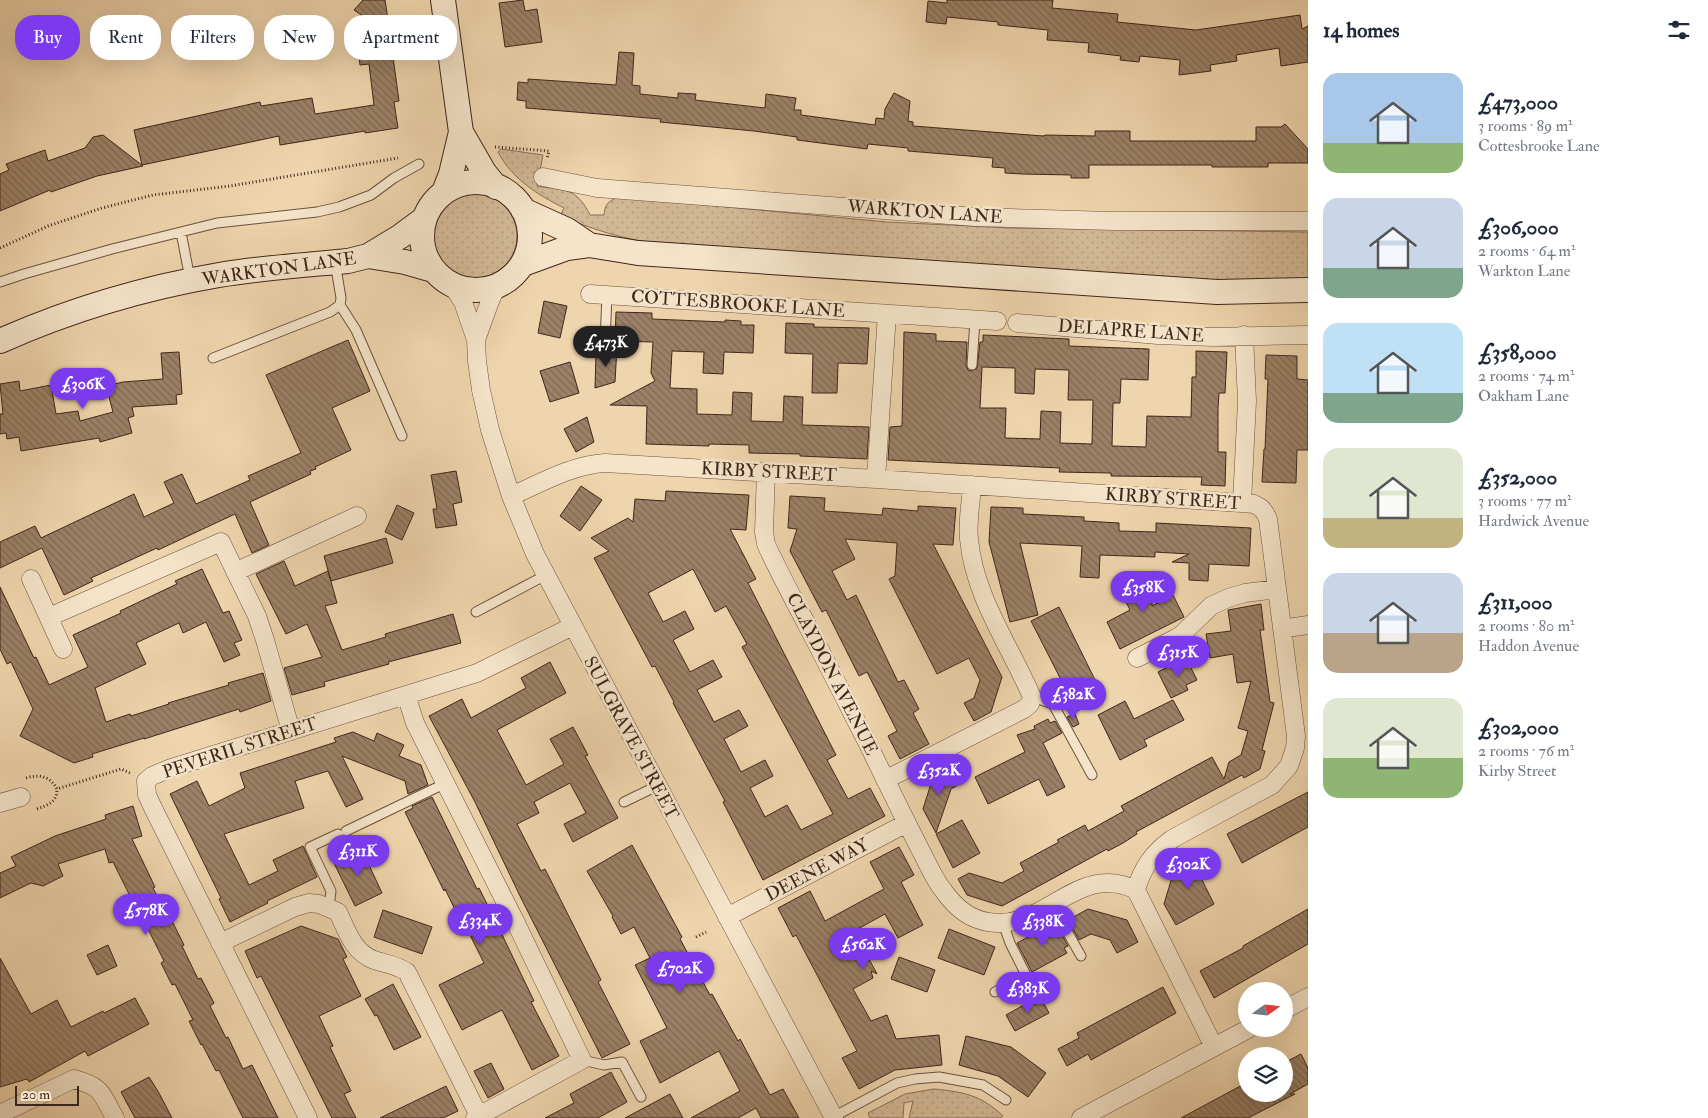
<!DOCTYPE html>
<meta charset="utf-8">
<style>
:root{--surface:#fff;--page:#f2f2f3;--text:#1f2937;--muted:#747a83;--accent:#7c3aed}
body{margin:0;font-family:"IM FELL Double Pica",serif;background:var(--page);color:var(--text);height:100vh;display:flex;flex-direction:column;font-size:19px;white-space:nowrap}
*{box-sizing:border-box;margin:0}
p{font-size:16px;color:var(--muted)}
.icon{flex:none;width:28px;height:28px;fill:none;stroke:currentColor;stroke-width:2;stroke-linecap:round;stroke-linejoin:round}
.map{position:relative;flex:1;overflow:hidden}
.panel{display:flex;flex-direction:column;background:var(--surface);width:400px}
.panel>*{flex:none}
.banner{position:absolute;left:15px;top:15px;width:475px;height:45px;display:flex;gap:10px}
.needle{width:32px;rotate:75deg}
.tools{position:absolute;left:1238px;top:982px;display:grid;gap:10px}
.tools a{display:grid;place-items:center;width:55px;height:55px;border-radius:50%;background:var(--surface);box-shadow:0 5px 20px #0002;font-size:25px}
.scale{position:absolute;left:15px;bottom:12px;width:64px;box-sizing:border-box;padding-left:5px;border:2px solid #3f261b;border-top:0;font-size:14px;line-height:18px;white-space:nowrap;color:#3f261b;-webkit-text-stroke:4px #f5e4ca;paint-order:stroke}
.price{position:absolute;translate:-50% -42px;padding:0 11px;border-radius:18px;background:var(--accent);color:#fff;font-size:16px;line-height:32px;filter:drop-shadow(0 1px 2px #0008)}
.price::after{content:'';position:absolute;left:50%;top:30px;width:15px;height:11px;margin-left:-8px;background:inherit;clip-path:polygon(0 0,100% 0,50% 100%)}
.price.on{background:#222;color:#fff}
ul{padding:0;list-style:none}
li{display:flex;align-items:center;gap:15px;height:125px;padding:0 15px}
li span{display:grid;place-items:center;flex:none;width:140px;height:100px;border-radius:15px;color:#555}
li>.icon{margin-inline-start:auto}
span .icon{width:60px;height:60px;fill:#fffc;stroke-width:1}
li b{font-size:21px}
h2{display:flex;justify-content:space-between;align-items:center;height:60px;padding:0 15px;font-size:21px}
.tag{padding:0 18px;border-radius:20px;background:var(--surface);box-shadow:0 5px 20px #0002;font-size:18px;line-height:45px}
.tag.on{background:var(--accent);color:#fff}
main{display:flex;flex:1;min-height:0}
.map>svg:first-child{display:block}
.grass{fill:url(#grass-dots);stroke:#886e58}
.building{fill:url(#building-back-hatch);stroke:#3f261b;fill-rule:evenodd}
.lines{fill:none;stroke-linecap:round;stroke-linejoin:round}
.lane-casing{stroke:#6b5240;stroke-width:11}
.street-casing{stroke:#6b5240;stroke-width:19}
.secondary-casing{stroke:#3f261b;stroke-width:26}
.path{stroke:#3f261b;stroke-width:3;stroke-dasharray:1 2.5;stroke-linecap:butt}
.lane{stroke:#f5e4ca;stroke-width:9}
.street{stroke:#f5e4ca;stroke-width:18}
.secondary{stroke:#f5e4ca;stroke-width:24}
.labels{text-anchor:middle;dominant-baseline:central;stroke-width:5;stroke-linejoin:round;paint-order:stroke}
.street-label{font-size:18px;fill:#3f261b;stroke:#f5e4ca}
</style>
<main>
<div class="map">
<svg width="1308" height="1118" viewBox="0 0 1308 1118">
<defs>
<pattern id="grass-dots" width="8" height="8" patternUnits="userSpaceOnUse" patternTransform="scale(1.25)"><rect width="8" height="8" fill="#d1b794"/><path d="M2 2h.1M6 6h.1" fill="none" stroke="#b49d7f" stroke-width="1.8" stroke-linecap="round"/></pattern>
<pattern id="building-back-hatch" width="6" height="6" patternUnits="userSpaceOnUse" patternTransform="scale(1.25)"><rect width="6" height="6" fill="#9b8167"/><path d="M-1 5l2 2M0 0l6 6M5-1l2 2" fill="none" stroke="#806954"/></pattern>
</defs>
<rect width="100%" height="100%" fill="#efd5ad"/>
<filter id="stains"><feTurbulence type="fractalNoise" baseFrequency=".004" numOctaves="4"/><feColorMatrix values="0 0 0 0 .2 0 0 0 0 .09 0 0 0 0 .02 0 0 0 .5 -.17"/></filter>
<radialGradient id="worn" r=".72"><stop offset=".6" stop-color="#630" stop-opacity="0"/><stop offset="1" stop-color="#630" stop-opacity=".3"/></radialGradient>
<!-- grass -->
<path class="grass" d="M501,149L543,155L537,186C566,191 576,187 590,215H604C605,204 608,201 619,197L887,222L1010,228L1308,232V280H1166L649,242C618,238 590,228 560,216L564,208C538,195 512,179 498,152Z
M433 236a42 42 0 1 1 84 0a42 42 0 1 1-84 0Z
M934,1089C964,1092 981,1095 1003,1116L1000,1118H909L913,1101L904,1103L903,1118H870L868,1113L905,1094Z"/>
<!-- building -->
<path class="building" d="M363,0H385L390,34L354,10Z
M523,0L525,11L537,9L542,42L505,47L499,3Z
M947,0H1053L1052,8L1118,14L1117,22L1196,30L1300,15L1302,29L1308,26V62L1281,66L1279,48L1236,55L1237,61L1210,65L1211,71L1179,75L1180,60L1140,56L1139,62L1120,60L1121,56L1088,52L1089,43L1047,40L1048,30L998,25V22L947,17L946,24L926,22L928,1L947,3Z
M390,35L399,101L394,102L398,128L365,133V131L280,145L279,136L142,165L134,130L260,102L261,106L312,98L315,114L374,105L369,64L360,65L358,49L367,48L365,39Z
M619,52L634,53L632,85L640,86V94L678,98V93L696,94L695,100L765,108L766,94L796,98L794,110H801V115L875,125L876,118L884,119L885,109L894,93L910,101L908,121L913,122V126L1043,136L1046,135L1095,136V131H1130V141H1256V127H1281L1285,124L1308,149V163H1268V167H1212V165H1089V178H1071V175L1023,174L1005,173V168L992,167L993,158L908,151V148L868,144L867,149L797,140V137L754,131L660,122L661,119L526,108V101L517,100L518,82L528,83V79L616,85Z
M103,135L143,166L97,176L51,192L50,190L0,211V174L9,170L6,164L45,150L48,161L85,148L93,137Z
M544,301L567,306L560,338L538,333Z
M616,312L652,313V319L725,322V320L741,321V325H754L753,353L724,352L723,374L703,373L704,352L672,351L670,388L697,389V414L732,415L733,392L752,393L751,421L783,422L784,396L803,397L802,425L869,427L867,459L800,456V454L749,453V445L709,444V446L646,444L647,406L610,405L655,381L651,373L653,342L615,341Z
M786,323L814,324V327L869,328L867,364L838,363L837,393H812L813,354L785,353Z
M904,332L936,334V341L967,342L966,365L968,370L971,371L977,368L980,342H983V335L1069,339V346L1149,349L1148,380L1121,379L1120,403H1113L1112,446L1146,447L1147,416L1191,417L1192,377H1196V351L1227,352L1225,393H1219L1218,408V452H1226L1225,486L1201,485L1202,477L1111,476V473L1059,472L1060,468L888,460L890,427L902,426ZM982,367L1015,368V393L1034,394L1035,369L1069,370L1068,400H1093L1092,444L1060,443L1061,412L1041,411L1040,439L1005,438L1006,408H980Z
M348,340L370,391L332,408L351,450L315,467L316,469L310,471L311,474L250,502L269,545L252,553L235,514L158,550L157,548L91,578L93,581L64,595L42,548L0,568V542L35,526L41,538L134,494L144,517L174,503L164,482L182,474L196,504L250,480L248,476L301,453L266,375Z
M617,347L615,382L595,388L596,354Z
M179,352L182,394L176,395L177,404L132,407L134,416L128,418L132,433L100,442L99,438L21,451L19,437L7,439L6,433L0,434V414H3L0,384L19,381L20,391L51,385L56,414L78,411L80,421L113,412L106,386L123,382L163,379L161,353Z
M1266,355L1297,356V379L1308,380V450H1297L1296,483L1262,482L1264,449H1265L1268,379H1265Z
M570,362L579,393L550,402L540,371Z
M587,417L594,442L576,452L564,429Z
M456,471L462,502L453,504L457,525L436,528L433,509H437L431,475Z
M581,486L602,500L580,531L560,516Z
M666,491L749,495L746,530L730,529L756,579L748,583L836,755L827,760L848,799L870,788L885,816L763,880L723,802L725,801L673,703L674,702L655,666L652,667L594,558L609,551L591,538L628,518L633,522L635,499L665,501ZM693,569L715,612L726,606L747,644L742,647L833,814L801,830L787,805L765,817L750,788L773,776L765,760L741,772L724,739L748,726L739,710L714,722L697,690L722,677L713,660L690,672L673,640L694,629L685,611L663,622L648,593Z
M790,496L825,498L824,511L882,515L883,508L918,511V506L956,508L953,545L933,544L1002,677L991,712L974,721L964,703L974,698L980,680L969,658L937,674L889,579L895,576L897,543L845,539L855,559L832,571L847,600L856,595L898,682L904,680L919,709L913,713L929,744L900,759L888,736L897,731L867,672L859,676L826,610L822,612L790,551L797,529L788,528Z
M397,505L414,513L402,540L385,532Z
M991,507L1023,508V514L1084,517V521L1119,523V531L1156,532V523L1251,528L1249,566L1209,564L1208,581L1189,580V563L1172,562L1189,554L1155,552V557L1100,555L1099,578L1080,577L1082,546L1020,543L1038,615L1010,622L989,542Z
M386,538L393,563L331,581L324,556Z
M284,561L295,586L328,571L337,603L325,606L342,650L386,637L385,634L453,614L461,643L388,662L389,664L324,682L325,686L292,695L284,668L322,657L307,624L286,634L256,574Z
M202,569L223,613L229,611L242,640L234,643L240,655L224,662L206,622L183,633L179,623L136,643L146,664L95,688L106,722L130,714L131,716L169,704L168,703L229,685L228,683L263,673L271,701L240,712L239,709L144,739V738L92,754L93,757L74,763L20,736L33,709L11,662L7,664L0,649V587L34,658L36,657L49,685L88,667L73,635L121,613L120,611L177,584L175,581Z
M1154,571L1152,606L1173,595L1184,617L1120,649L1107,622L1130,610L1119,588Z
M1261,604L1264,630H1260L1270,702L1274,703L1262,750L1265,751L1260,769L1244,778L1242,775L1197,799L1136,832L1137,834L1123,843L1108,851L1107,849L1002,906L967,895L958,879L969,873L1002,883L1024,871L1020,863L1059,842L1057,840L1085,825L1088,831L1124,811L1121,806L1212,757L1224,779L1229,762L1241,755L1248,731L1238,728L1251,681L1237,683L1233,654L1210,658L1206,634L1231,631L1228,610Z
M1059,607L1104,698L1077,711L1031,621Z
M1186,658L1197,680L1186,685L1188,690L1171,698L1158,672Z
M550,662L566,693L497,730L526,785L564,764L550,739L573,727L588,755L585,756L618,818L573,842L564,824L586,813L570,783L534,802L539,813L517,824L541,871L545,869L601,980L598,982L630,1044L602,1058L521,898L475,802L429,716L462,699L471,718L526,688L521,678Z
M1173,700L1184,720L1144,740L1147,746L1120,760L1098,715L1125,701L1134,719Z
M1075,714L1079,724L1073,727L1067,717Z
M1048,719L1050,723L1055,721L1062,733L1043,743L1065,787L1047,796L1039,779L988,804L975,777L1025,752L1017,735L1035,729L1034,726Z
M353,732L374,741L377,733L404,745L399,756L421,765L428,785L408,794L405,781L342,756L363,799L346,807L328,771L295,781L304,808L224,834L249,885L278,871L273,860L303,846L317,877L267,901L268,903L230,922L219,899L221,898L170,794L197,781L209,806L245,788L240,773L336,742L334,738Z
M948,766L958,785L951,789L936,833L923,809L934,774Z
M1308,792V827L1242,863L1227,834Z
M432,797L477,889L479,888L494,918L534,1001L531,1002L559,1056L532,1070L502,1010L462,1030L439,985L484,963L468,931L466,932L445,889L444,891L405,812L413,808L412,806Z
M133,806L142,836L132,839L155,887L153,888L169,920L171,919L184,945L182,946L198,979L201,978L214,1003L210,1006L226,1038L228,1037L243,1069L252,1065L278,1118H243L219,1070L216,1071L202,1044L201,1045L189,1021L193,1020L175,984L172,985L161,963L164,961L146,925L143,927L132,905L134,904L113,862L109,863L105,849L58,864L63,876L43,886L31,883L0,898V873L16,866L11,857L55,836L106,819L105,815Z
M962,820L980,853L953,868L936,834Z
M632,845L682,937L680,939L710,995L712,994L738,1041L740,1039L770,1095L783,1089L799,1118H761L756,1108L738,1118H691L740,1091L719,1051L660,1083L640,1041L667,1028L635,965L650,958L634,927L621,934L612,917L613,916L587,871Z
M899,847L914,875L901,882L923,925L898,938L885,914L854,931L877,974L871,971L873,978L853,989L871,1021L887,1015L896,1039L939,1035L942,1065L895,1070L859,1089L842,1058L857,1051L796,935L793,937L778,908L810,891L825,921L884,889L870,862Z
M361,848L382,893L355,906L333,861Z
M1197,853L1208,874L1201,878L1214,904L1176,925L1164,904L1176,864Z
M1088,909L1127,920L1138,942L1117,953L1110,940L1091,934L1079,940L1068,920Z
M1308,909V944L1214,998L1200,971L1243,948V946Z
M383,910L432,927L422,954L374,937Z
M1052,924L1053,928L1057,926L1068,946L1064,948L1067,953L1032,972L1017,943Z
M301,926L338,939L347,957L343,959L361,996L319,1016L333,1046L330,1047L351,1091L344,1094L356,1118H332L261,976L257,978L245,951Z
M949,929L995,947L984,975L938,958Z
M108,945L117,966L97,975L87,955Z
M899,957L935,970L927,992L891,979Z
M0,958L31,1014L57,1000L71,1027L103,1011L104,1013L135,998L149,1024L88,1056L85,1051L29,1082L27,1079L0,1087Z
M393,984L421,1037L394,1050L377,1015L375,1016L365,999Z
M1163,987L1176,1013L1091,1060L1088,1054L1067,1066L1058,1049L1079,1038L1077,1033Z
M1040,996L1049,1013L1015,1031L1006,1015Z
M966,1036L1011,1047L1046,1073L1028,1097L998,1076L959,1065Z
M1301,1054L1308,1068V1084L1290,1094H1295L1248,1118H1181L1246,1083V1094H1284V1063Z
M491,1063L504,1089L488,1098L474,1071Z
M611,1072L627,1102L598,1118H545L574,1103L570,1094Z
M149,1077L159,1093L172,1118H135L121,1092Z
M446,1086L458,1111L443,1118H380Z
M670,1094L683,1118H625Z"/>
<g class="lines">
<!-- lane casing -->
<g class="lane-casing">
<path id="lane" d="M181,232L190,279
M0,282L24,274L112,249L217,223L317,212L339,207L371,195L394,178L419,164
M340,305L356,330L402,436
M605,342L607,295
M213,358L330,312L340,305L341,298L335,262
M972,365L975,320
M476,612L546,575
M1032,697L1053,704L1092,775
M624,802L657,786
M346,831L444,784
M1052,905L1081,956
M329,907L331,891L310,847L338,834
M995,992L1026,975L1010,943L1003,923
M582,1060L604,1065L622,1062L641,1097
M833,1117L897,1083L915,1079L939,1077L983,1085L1006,1100"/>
</g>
<!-- street casing -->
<g class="street-casing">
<path id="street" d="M543,177L597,188L975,217L1113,221H1308
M452,285L463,302L476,340L477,361L481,390L490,430L511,496L535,554L834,1118
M590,294L997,321
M1017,323L1158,335L1214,337L1308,335
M476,340L490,301L497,286
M766,472L764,532L766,544C778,571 793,598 807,625C828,665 848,705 869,746C886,781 903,816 921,851C928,864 934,879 943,890C954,906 969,919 988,922C1046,932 1076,861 1136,890
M876,479L887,314
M511,496C541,483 572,465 605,463L876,479L1242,503L1254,504L1261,508L1265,513L1268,519L1296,736L1295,748L1289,766L1272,785L1172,839C1153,853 1142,868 1136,890L1214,1047
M1242,503L1247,401L1244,335
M235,572L357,516
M31,579L63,649
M49,617L221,542L257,616L265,640L291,731
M1282,629L1308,625
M1137,658L1180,636L1211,606L1228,598L1245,593L1277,589
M406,695L415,723L515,921L582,1060L475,1118
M885,780L1024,709L1030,704L1032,697C1010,646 974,596 969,539C967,522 971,503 972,485
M0,803L21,797
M727,917L907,823
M220,943L295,907L309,903L319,904L338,912C347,931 353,952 374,960C386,964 397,965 407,972L479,1116
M1284,1010L1308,997
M0,1114L74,1079C103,1087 101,1093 115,1118
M308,1118L153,808L147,795L146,781L152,776L171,768L477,673L573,626
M1081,1118L1248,1029"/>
</g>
<!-- secondary casing -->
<g class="secondary-casing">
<path id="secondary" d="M443,0L461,132L484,172L496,187
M422 236a54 54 0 1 1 108 0a54 54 0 1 1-108 0Z
M444,192L451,174L461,132
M523,210L567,230L589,245
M368,256L405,262L433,270
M523,264L567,248L589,245L638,253L1217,292L1308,290
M0,341C70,310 143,288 219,275C261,268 305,265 348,261L368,256L401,236L424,219"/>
</g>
<!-- path -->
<path class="path" d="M495,147L549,151L547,159
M0,248L48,226L102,208L153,195L230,186L398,158
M26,778C39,774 50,776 57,789L121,769L130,773
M37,809C48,805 57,802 57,789
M696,937L706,932"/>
<!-- lane -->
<use href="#lane" class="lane"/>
<!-- street -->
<use href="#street" class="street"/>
<!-- secondary -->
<use href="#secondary" class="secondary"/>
</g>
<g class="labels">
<!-- street labels -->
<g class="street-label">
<text transform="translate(925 212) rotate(4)">WARKTON LANE</text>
<text transform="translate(279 269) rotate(-8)">WARKTON LANE</text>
<text transform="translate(738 304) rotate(4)">COTTESBROOKE LANE</text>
<text transform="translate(1131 331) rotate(4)">DELAPRE LANE</text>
<text transform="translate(769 472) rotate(3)">KIRBY STREET</text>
<text transform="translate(1173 499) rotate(4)">KIRBY STREET</text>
<text transform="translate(832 674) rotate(63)">CLAYDON AVENUE</text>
<text transform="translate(631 738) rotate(62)">SULGRAVE STREET</text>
<text transform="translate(240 748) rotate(-18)">PEVERIL STREET</text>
<text transform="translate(817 870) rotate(-28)">DEENE WAY</text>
</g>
</g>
<rect width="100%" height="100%" filter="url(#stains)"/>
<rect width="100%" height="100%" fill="url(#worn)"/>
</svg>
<div class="tools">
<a><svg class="needle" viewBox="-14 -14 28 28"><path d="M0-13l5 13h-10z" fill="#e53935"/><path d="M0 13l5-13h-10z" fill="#747a83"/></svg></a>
<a><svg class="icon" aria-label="layers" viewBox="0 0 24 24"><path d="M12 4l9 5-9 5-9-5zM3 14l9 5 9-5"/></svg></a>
</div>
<div class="scale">20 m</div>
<b class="price on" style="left:606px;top:368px">£473K</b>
<b class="price" style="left:83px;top:410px">£306K</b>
<b class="price" style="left:1143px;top:613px">£358K</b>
<b class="price" style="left:1178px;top:678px">£315K</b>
<b class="price" style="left:1073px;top:720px">£382K</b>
<b class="price" style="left:939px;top:796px">£352K</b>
<b class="price" style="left:358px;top:877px">£311K</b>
<b class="price" style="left:1188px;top:890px">£302K</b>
<b class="price" style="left:146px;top:936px">£578K</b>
<b class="price" style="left:480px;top:946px">£334K</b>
<b class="price" style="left:1043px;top:947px">£338K</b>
<b class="price" style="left:863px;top:970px">£562K</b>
<b class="price" style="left:680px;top:994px">£702K</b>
<b class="price" style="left:1028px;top:1014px">£383K</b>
<div class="banner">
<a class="tag on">Buy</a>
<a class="tag">Rent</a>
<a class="tag">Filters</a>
<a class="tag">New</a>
<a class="tag">Apartment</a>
</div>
</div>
<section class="panel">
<h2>14 homes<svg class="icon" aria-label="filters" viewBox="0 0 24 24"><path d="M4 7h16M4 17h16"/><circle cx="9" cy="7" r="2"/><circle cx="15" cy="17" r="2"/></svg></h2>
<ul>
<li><span style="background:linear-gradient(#a9c7e8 70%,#8fb573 0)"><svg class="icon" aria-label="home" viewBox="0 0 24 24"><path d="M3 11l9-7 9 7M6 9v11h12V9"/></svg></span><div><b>£473,000</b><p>3 rooms · 89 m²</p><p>Cottesbrooke Lane</p></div></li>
<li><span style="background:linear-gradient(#c9d6e8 70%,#7fa58c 0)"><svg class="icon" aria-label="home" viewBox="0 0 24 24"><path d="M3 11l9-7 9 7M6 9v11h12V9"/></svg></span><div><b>£306,000</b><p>2 rooms · 64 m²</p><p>Warkton Lane</p></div></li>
<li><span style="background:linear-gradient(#bfe0f5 70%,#7fa58c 0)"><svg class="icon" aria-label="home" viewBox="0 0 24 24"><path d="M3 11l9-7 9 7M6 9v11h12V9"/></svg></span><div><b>£358,000</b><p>2 rooms · 74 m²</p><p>Oakham Lane</p></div></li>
<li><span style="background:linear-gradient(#dfe7d0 70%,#c2b280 0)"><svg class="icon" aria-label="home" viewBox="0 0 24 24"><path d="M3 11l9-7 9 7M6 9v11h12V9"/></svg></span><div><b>£352,000</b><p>3 rooms · 77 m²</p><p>Hardwick Avenue</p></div></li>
<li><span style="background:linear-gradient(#c9d6e8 60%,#b9a48a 0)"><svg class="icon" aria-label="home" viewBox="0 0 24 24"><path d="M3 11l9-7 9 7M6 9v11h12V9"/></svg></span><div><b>£311,000</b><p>2 rooms · 80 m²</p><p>Haddon Avenue</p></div></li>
<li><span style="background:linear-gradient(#dfe7d0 60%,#8fb573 0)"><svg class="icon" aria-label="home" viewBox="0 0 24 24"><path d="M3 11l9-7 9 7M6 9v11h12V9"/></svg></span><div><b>£302,000</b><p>2 rooms · 76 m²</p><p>Kirby Street</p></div></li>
</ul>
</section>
</main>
